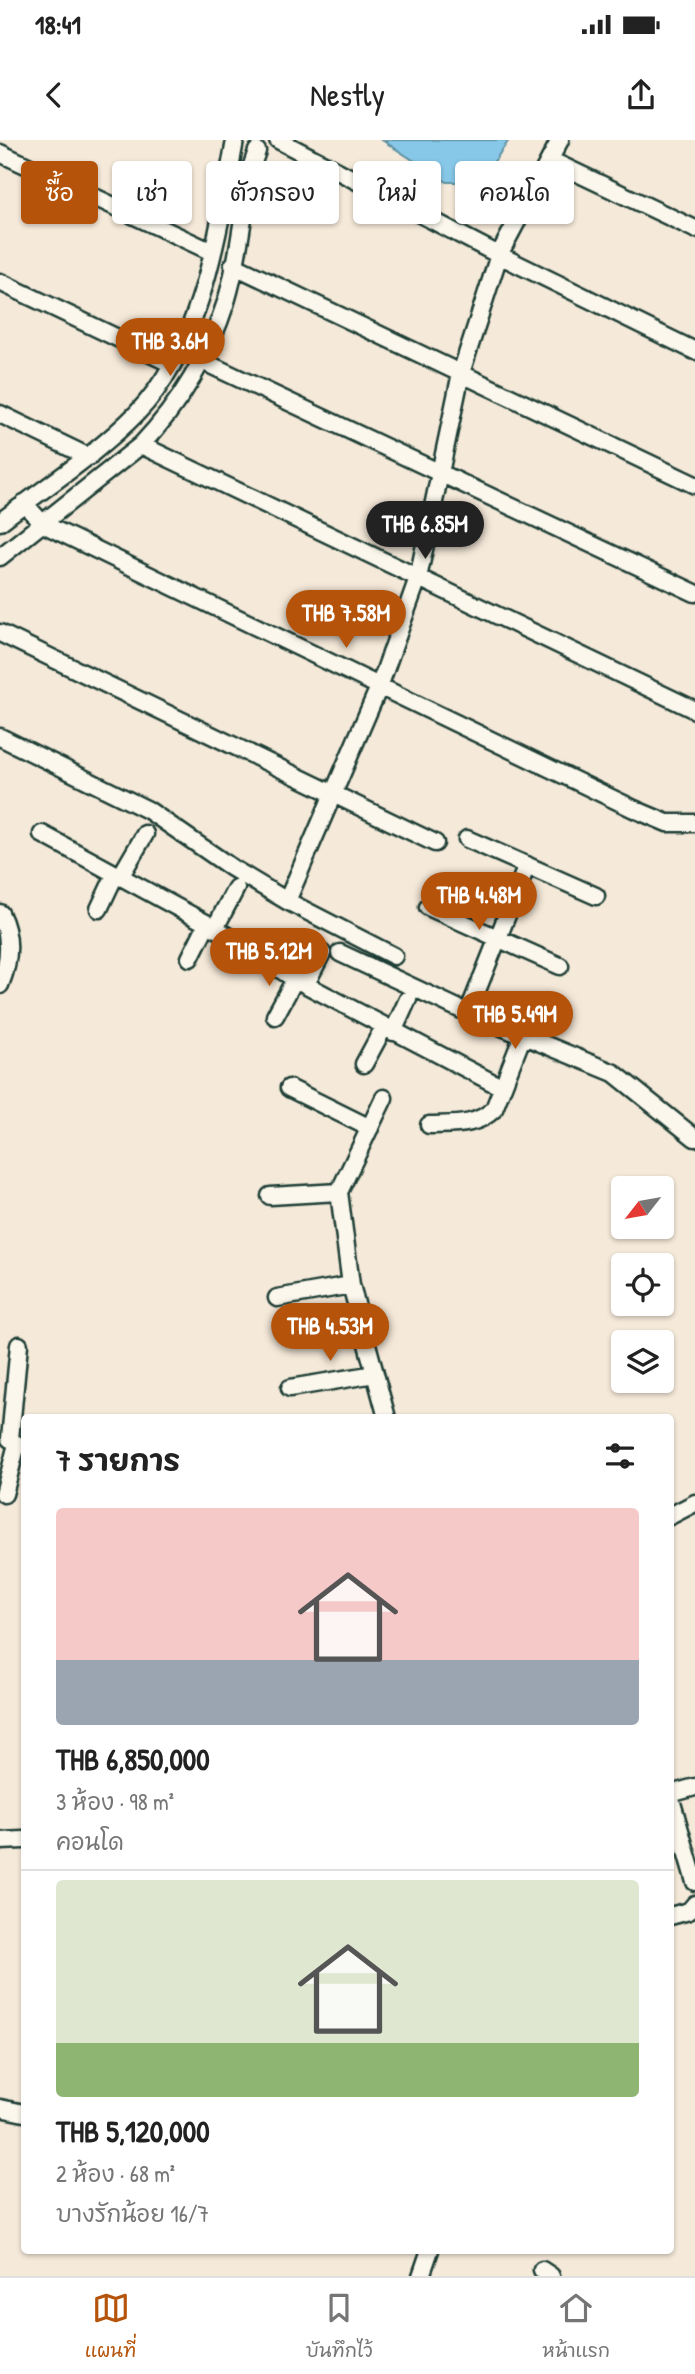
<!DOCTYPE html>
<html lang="th">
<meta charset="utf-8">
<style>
:root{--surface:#fff;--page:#f6f6f6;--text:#222;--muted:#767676;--line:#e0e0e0;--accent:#b45309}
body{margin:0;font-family:"Patrick Hand","Playpen Sans Thai",sans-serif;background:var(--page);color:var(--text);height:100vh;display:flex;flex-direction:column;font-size:26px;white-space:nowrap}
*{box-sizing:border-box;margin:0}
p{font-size:23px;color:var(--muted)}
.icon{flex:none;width:38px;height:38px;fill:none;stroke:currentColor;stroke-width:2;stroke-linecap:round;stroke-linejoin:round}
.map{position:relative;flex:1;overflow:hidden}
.details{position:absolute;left:21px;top:1274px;width:653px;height:840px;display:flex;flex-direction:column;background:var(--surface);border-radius:7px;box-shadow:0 2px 5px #0004}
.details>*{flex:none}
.top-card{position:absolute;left:21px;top:21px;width:654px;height:63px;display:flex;gap:14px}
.needle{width:46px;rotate:239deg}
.fabs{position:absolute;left:611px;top:1036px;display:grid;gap:14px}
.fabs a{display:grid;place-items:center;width:63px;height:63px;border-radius:7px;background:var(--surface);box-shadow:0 2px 5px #0004;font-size:35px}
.price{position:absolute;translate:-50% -60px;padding:0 16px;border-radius:24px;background:var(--accent);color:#fff;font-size:23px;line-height:46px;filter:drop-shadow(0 2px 4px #0008)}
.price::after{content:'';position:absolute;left:50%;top:42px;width:21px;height:16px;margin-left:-10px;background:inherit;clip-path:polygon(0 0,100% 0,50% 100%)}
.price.selected{background:#222;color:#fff}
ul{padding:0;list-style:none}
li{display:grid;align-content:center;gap:14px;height:371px;padding:0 35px}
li+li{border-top:2px solid var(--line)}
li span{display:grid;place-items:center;height:217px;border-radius:7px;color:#555}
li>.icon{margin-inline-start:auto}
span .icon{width:126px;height:126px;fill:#fffc;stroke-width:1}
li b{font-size:30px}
h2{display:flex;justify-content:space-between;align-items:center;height:84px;padding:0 35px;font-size:30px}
.tag{padding:0 24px;border-radius:7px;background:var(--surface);box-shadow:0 2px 5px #0004;font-size:24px;line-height:63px}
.tag.selected{background:var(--accent);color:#fff}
.status{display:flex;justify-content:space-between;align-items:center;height:49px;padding:0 35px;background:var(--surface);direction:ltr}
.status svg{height:19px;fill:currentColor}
header{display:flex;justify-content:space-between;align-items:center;height:91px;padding:0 35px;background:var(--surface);font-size:32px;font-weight:600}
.tab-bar{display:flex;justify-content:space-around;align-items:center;height:98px;border-top:2px solid var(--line);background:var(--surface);font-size:19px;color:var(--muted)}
.tab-bar a{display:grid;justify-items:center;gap:4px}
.tab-bar .selected{color:var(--accent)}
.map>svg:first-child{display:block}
.water{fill:#87c7e8;stroke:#5d90a0;stroke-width:2}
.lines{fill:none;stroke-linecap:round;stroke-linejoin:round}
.minor-casing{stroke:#1f3d34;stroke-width:21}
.minor{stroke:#fbf7ec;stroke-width:16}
</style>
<div class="status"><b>18:41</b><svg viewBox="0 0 49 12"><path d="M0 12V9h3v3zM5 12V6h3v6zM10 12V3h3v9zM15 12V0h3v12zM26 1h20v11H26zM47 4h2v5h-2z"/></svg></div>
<header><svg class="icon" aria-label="back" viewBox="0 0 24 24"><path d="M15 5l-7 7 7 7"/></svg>Nestly<svg class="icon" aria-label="share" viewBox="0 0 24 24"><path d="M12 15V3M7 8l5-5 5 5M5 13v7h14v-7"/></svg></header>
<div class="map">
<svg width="695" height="2136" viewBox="0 0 695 2136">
<rect width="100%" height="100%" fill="#f5e9d9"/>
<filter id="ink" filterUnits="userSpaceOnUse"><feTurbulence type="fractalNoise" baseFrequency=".0143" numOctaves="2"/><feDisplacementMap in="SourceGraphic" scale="14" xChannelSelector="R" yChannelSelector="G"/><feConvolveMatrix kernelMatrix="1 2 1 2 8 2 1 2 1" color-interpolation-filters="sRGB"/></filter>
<g filter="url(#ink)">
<!-- water -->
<path class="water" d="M382,0H509L493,23L470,42H447Z"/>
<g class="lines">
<!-- minor casing -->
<g class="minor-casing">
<path id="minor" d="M278,0L499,115L695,211
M0,13L212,112
M550,20L695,89
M233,125L695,345
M0,142L172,224
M202,221L695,453
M0,274L89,317
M141,305L695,570
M24,363L43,384L634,669L667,683H695
M0,382C46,346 96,315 137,273C203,205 218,90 235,1
M0,417L141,305C179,265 209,215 226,162C239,119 243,72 251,28L257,11
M0,493L435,703
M0,597L148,670L232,728L287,761L394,816
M42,694L215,788L295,839L501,947
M467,699L596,756
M120,737L145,694
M287,761L379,547L418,438L461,233L499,115L560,0
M428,767L560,826
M99,769L115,735
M0,773C12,797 10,821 0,845
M215,788L236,748
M340,813L468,873L614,933L695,998
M190,818L207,784
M306,844L322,813
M468,873L527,725
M275,876L295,839
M393,892L408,859
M364,924L384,887
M289,948L370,988
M384,958L339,1052L351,1145L387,1278
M429,985C453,984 476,987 494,969L523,895
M270,1056L339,1052
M277,1158L351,1145
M290,1248L375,1234
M10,1299L19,1205
M4,1354L17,1304
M670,1376L695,1363
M670,1654L695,1647
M670,1656L695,1742
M0,1701L24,1700
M670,1776L689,1771L695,1764
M0,1968L24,1973
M542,2130L551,2136
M421,2136L430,2110"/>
</g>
<!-- minor -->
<use href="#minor" class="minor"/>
</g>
</g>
</svg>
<div class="fabs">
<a><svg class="needle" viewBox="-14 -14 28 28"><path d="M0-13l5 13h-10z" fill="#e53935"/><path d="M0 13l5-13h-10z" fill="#767676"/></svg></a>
<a><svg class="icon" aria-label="locate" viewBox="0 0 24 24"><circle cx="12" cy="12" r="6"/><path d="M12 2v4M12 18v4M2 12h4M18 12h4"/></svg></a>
<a><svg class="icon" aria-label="layers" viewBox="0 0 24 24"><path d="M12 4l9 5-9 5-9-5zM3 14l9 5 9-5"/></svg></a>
</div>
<b class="price" style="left:170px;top:238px">THB 3.6M</b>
<b class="price selected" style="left:425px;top:421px">THB 6.85M</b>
<b class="price" style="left:346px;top:510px">THB 7.58M</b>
<b class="price" style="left:479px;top:792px">THB 4.48M</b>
<b class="price" style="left:269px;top:848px">THB 5.12M</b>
<b class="price" style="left:515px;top:911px">THB 5.49M</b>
<b class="price" style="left:330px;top:1223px">THB 4.53M</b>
<div class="top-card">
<a class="tag selected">ซื้อ</a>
<a class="tag">เช่า</a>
<a class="tag">ตัวกรอง</a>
<a class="tag">ใหม่</a>
<a class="tag">คอนโด</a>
</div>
<section class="details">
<h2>7 รายการ<svg class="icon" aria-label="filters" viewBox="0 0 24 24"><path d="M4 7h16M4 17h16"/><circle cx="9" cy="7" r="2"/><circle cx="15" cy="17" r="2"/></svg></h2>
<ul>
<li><span style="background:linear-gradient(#f6c9c9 70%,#9aa5b1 0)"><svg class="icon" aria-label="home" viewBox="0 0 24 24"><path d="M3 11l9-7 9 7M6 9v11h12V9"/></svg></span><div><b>THB 6,850,000</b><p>3 ห้อง · 98 m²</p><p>คอนโด</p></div></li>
<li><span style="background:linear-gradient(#dfe7d0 75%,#8fb573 0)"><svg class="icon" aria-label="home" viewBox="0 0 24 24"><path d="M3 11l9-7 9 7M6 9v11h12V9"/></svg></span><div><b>THB 5,120,000</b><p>2 ห้อง · 68 m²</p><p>บางรักน้อย 16/7</p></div></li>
</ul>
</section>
</div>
<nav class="tab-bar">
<a class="selected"><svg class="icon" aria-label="map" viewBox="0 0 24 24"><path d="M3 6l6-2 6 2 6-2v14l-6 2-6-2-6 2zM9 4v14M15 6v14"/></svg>แผนที่</a>
<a><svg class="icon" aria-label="saved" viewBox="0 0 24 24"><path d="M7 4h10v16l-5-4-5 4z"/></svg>บันทึกไว้</a>
<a><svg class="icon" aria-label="home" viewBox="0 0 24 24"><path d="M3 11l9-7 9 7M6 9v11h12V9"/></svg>หน้าแรก</a>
</nav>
